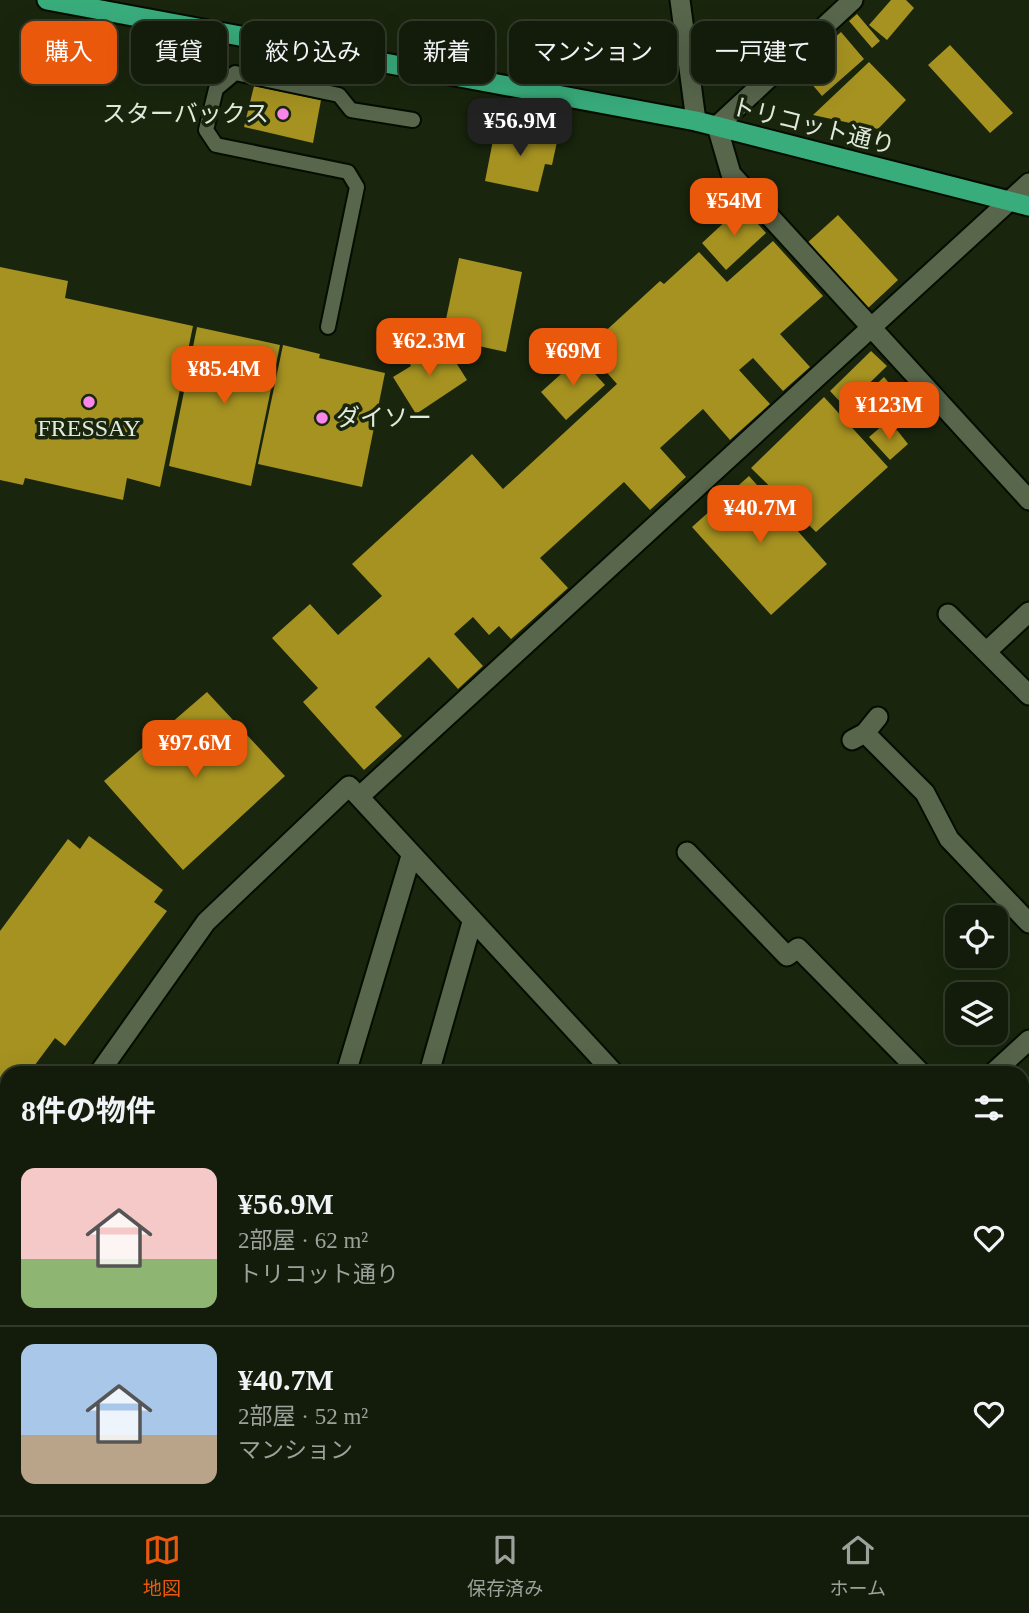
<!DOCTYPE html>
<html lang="ja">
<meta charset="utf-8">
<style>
:root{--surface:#131c0a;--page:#1c2513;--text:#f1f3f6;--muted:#9da19c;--line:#323a2b;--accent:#ea580c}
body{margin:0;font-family:"Times New Roman","Noto Sans JP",serif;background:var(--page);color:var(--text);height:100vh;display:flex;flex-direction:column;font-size:26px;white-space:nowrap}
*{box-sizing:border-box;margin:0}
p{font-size:23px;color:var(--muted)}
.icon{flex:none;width:38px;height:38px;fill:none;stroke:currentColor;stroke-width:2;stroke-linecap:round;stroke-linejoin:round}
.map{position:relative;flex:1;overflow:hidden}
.details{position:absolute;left:0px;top:1066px;width:1029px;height:450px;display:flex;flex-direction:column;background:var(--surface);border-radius:21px 21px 0 0;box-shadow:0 7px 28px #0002,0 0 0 2px var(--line)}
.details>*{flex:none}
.top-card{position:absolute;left:21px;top:21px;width:987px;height:63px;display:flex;gap:14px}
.buttons{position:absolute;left:945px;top:905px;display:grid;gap:14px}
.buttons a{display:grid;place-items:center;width:63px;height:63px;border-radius:14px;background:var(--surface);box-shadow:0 7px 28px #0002,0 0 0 2px var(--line);font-size:35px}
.price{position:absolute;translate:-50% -60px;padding:0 16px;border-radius:14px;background:var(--accent);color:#fff;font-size:23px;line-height:46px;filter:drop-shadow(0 2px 4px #0008)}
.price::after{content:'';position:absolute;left:50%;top:42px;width:21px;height:16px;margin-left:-10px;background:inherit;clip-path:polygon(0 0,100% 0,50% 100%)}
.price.current{background:#222;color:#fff}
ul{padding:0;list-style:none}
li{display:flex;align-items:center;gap:21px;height:175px;padding:0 21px}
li+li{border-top:2px solid var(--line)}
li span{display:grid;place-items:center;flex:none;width:196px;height:140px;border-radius:14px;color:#555}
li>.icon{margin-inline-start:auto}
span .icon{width:84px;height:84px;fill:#fffc;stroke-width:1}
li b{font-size:30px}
h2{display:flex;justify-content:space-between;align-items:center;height:84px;padding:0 21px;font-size:30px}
.pill{padding:0 24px;border-radius:14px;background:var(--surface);box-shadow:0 7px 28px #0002,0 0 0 2px var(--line);font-size:24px;line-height:63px}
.pill.current{background:var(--accent);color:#fff}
.tab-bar{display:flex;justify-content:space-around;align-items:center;height:98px;border-top:2px solid var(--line);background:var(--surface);font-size:19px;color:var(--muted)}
.tab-bar a{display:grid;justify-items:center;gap:4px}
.tab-bar .current{color:var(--accent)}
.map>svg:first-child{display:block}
.building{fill:#a59221}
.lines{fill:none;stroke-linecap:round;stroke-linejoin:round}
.service-casing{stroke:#040d00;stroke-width:18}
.minor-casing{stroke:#040d00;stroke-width:23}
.trunk-casing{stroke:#040d00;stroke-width:23}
.service{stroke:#58664c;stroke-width:14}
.minor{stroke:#58664c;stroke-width:19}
.trunk{stroke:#39ac7c;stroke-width:19}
.poi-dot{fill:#f987e9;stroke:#19250d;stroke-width:2.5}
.labels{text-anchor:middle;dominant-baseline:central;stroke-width:7;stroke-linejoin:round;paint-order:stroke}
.poi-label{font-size:24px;fill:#e2eadb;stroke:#19250d;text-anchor:end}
.street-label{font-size:24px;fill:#e2eadb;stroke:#19250d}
</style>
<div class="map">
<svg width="1029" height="1515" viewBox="0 0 1029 1515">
<rect width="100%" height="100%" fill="#19250d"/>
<!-- building -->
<path class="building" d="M891,0H906L914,8L887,40L869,25Z
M857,14L880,41L872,48L849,21Z
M841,32L864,59L822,96L799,69Z
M950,45L1013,113L990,133L928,65Z
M869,62L906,100L878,129L813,115Z
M254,86L321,100L313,143L244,127Z
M496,125L558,137L552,165L545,164L538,192L485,181Z
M742,206L766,233L726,270L702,243Z
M838,215L898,280L867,309L806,244Z
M773,241L823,296L780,334L810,367L783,391L753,358L739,370L770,404L730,440L703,409L660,448L686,477L650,510L624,482L540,558L568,588L511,639L499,626L489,635L473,617L454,634L483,666L458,689L429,657L375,707L402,736L364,770L303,702L318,688L272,638L310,604L338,635L382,596L352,564L472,454L503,489L617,384L586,349L660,281L664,284L699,252L727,282Z
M459,258L522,272L506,352L442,338Z
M0,267L68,281L65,298L193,326L160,487L127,478L123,500L25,478L23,485L0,480Z
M197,327L280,345L251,486L169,466Z
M283,345L320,354L319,358L385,373L362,487L258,464Z
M445,345L467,380L416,414L393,377L411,366L408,360L421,351L425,356Z
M871,351L887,366L845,407L830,391Z
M580,357L605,385L566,420L541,392Z
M884,377L911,410L893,428L865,395Z
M824,397L888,467L816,532L751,468Z
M883,425L891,435L897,430L908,444L890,460L869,437Z
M749,476L827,564L771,615L692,527Z
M207,692L285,776L183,870L104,781Z
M89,836L163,890L154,902L167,911L65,1046L55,1038L29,1073H7V1102L0,1111V931L68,839L80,849Z"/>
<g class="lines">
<!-- service casing -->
<g class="service-casing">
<path id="service" d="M328,327L357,187L348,172L216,145L206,130L216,89L235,73L339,95L351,110L413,120
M581,1508L607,1515"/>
</g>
<!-- minor casing -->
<g class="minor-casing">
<path id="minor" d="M680,0L696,121
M853,0L717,126L731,174L1029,500
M948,614L1029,695
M986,652L1029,612
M865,733L925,793L949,839L1029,923
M852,740L865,733L878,717
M360,796L1029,183
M687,852L787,956L798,948L921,1073
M99,1073L206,922L349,786L614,1073
M346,1073L411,856
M429,1073L472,922
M993,1073L1029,1040
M0,1176L7,1181
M0,1213L7,1203
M1022,1296H1029
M0,1466L7,1468
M150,1508L172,1515
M874,1508L897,1515
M7,1515L12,1508
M223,1515L225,1508
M753,1515L755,1508"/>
</g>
<!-- trunk casing -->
<g class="trunk-casing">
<path id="trunk" d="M47,0L696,121L1029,206"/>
</g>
<!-- service -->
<use href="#service" class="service"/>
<!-- minor -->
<use href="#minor" class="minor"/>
<!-- trunk -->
<use href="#trunk" class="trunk"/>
</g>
<!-- markers -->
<g class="poi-dot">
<circle cx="283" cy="114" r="7"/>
<circle cx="89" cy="402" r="7"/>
<circle cx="322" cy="418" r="7"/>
</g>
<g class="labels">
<!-- poi labels -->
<g class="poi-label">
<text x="269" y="114">スターバックス</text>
<text x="336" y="418" text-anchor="start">ダイソー</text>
<text x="89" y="428" text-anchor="middle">FRESSAY</text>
</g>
<!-- street labels -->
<g class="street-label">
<text transform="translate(813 126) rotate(14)">トリコット通り</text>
</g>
</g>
</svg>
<div class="buttons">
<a><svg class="icon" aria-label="locate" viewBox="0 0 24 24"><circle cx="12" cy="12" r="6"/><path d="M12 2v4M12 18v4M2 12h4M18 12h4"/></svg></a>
<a><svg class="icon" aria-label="layers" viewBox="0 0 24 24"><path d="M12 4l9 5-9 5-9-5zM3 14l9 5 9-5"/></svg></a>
</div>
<b class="price current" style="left:520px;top:158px">¥56.9M</b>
<b class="price" style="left:734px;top:238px">¥54M</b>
<b class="price" style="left:429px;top:378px">¥62.3M</b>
<b class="price" style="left:573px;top:388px">¥69M</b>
<b class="price" style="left:224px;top:406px">¥85.4M</b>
<b class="price" style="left:889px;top:442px">¥123M</b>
<b class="price" style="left:760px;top:545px">¥40.7M</b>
<b class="price" style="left:195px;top:780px">¥97.6M</b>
<div class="top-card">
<a class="pill current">購入</a>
<a class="pill">賃貸</a>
<a class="pill">絞り込み</a>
<a class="pill">新着</a>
<a class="pill">マンション</a>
<a class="pill">一戸建て</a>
</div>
<section class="details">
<h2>8件の物件<svg class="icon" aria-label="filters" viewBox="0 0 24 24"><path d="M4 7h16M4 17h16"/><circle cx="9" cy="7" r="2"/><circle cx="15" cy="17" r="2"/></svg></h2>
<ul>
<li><span style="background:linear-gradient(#f6c9c9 65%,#8fb573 0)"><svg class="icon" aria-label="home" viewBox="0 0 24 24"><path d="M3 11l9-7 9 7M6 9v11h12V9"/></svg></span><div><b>¥56.9M</b><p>2部屋 · 62 m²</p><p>トリコット通り</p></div><svg class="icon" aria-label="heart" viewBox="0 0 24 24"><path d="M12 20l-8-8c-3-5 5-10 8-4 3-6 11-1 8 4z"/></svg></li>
<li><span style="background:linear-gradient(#a9c7e8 65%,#b9a48a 0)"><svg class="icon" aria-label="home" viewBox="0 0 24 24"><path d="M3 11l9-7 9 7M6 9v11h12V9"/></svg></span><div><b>¥40.7M</b><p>2部屋 · 52 m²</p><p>マンション</p></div><svg class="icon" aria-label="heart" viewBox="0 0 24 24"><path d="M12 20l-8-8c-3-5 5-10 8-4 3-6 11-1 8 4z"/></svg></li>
</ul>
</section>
</div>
<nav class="tab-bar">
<a class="current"><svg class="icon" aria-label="map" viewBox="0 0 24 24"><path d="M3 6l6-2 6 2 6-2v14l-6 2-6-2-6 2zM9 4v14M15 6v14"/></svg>地図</a>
<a><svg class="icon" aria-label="saved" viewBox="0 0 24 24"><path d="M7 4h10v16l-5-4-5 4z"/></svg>保存済み</a>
<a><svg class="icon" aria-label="home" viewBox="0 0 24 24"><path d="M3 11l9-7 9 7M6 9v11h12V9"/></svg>ホーム</a>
</nav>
